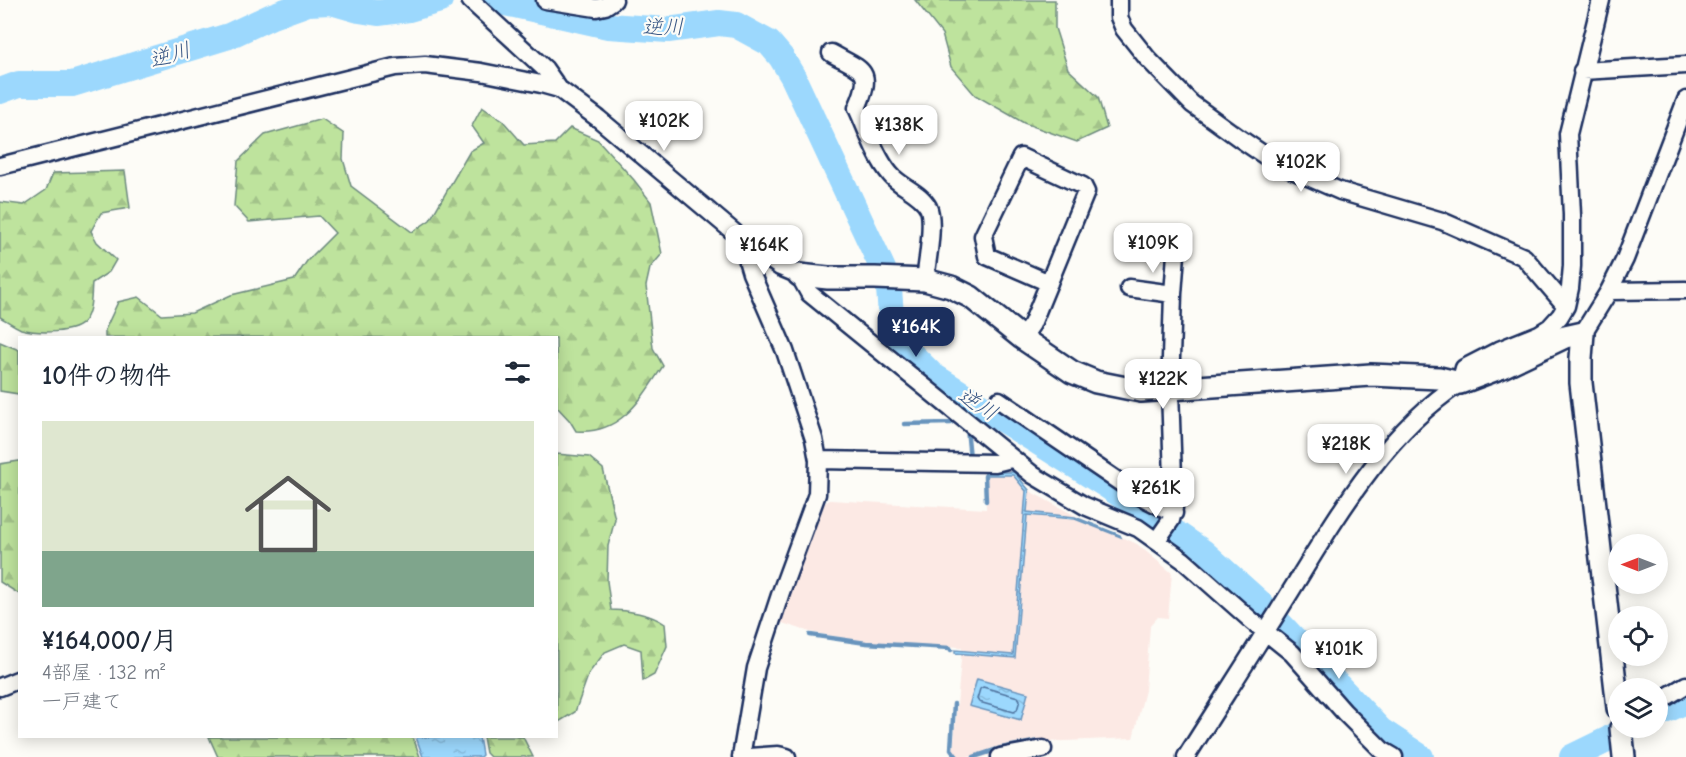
<!DOCTYPE html>
<html lang="ja">
<meta charset="utf-8">
<style>
:root{--surface:#fff;--page:#f6f6f7;--text:#1f2937;--muted:#747a83;--line:#e0e1e3;--accent:#1b2f5e}
body{margin:0;font-family:"Comic Neue","Klee One",sans-serif;background:var(--page);color:var(--text);height:100vh;display:flex;flex-direction:column;font-size:22px;white-space:nowrap}
*{box-sizing:border-box;margin:0}
p{font-size:20px;color:var(--muted)}
.icon{flex:none;width:33px;height:33px;fill:none;stroke:currentColor;stroke-width:2;stroke-linecap:round;stroke-linejoin:round}
.map{position:relative;flex:1;overflow:hidden}
.drawer{position:absolute;left:18px;top:336px;width:540px;height:402px;display:flex;flex-direction:column;background:var(--surface);border-radius:0px;box-shadow:0 3px 15px #0003}
.drawer>*{flex:none}
.needle{width:39px;rotate:270deg}
.fabs{position:absolute;left:1608px;top:534px;display:grid;gap:12px}
.fabs a{display:grid;place-items:center;width:60px;height:60px;border-radius:50%;background:var(--surface);box-shadow:0 3px 15px #0003;font-size:30px}
.price{position:absolute;translate:-50% -51px;padding:0 14px;border-radius:12px;background:#fff;color:#222;font-size:20px;line-height:39px;filter:drop-shadow(0 2px 3px #0008)}
.price::after{content:'';position:absolute;left:50%;top:36px;width:18px;height:14px;margin-left:-9px;background:inherit;clip-path:polygon(0 0,100% 0,50% 100%)}
.price.on{background:var(--accent);color:#fff}
ul{padding:0;list-style:none}
li{display:grid;align-content:center;gap:12px;height:318px;padding:0 24px}
li+li{border-top:2px solid var(--line)}
li span{display:grid;place-items:center;height:186px;border-radius:0px;color:#555}
li>.icon{margin-inline-start:auto}
span .icon{width:108px;height:108px;fill:#fffc;stroke-width:1}
li b{font-size:26px}
h2{display:flex;justify-content:space-between;align-items:center;height:72px;padding:0 24px;font-size:26px}
.map>svg:first-child{display:block}
.built{fill:#fce9e4}
.forest{fill:url(#forest-firs);stroke:#6c897e;stroke-width:1.5}
.water{fill:url(#water-ripples);stroke:#6894bd;stroke-width:1.5}
.lines{fill:none;stroke-linecap:round;stroke-linejoin:round}
.shore{stroke:#4f739e;stroke-width:1.5}
.stream{stroke:#6894bd;stroke-width:4.5}
.river{stroke:#9cd8fd;stroke-width:26}
.minor-casing{stroke:#1b2f5e;stroke-width:21}
.tertiary-casing{stroke:#1b2f5e;stroke-width:26}
.minor{stroke:#fdfcf7;stroke-width:16}
.tertiary{stroke:#fdfcf7;stroke-width:21}
.labels{text-anchor:middle;dominant-baseline:central;stroke-width:4.5;stroke-linejoin:round;paint-order:stroke}
.water-label{font-size:21px;font-style:italic;fill:#3b5986;stroke:#fdfcf7}
</style>
<div class="map">
<svg width="1686" height="757" viewBox="0 0 1686 757">
<defs>
<pattern id="forest-firs" width="22" height="20" patternUnits="userSpaceOnUse" patternTransform="scale(1.5)"><rect width="22" height="20" fill="#bee39d"/><path d="M5 1l3.5 6h-7zM16 11l3.5 6h-7z" fill="#a3c38a"/></pattern>
<pattern id="water-ripples" width="26" height="14" patternUnits="userSpaceOnUse" patternTransform="scale(1.5)"><rect width="26" height="14" fill="#9cd8fd"/><path d="M2 4q2-2 4 0t4 0M15 11q2-2 4 0t4 0" fill="none" stroke="#86badb"/></pattern>
</defs>
<rect width="100%" height="100%" fill="#fdfcf7"/>
<filter id="ink" filterUnits="userSpaceOnUse"><feTurbulence type="fractalNoise" baseFrequency=".0167" numOctaves="2"/><feDisplacementMap in="SourceGraphic" scale="12" xChannelSelector="R" yChannelSelector="G"/><feConvolveMatrix kernelMatrix="1 2 1 2 8 2 1 2 1" color-interpolation-filters="sRGB"/></filter>
<g filter="url(#ink)">
<!-- built -->
<path class="built" d="M987,469H1011L1033,493L1074,515L1137,544L1172,573L1168,618L1158,617L1150,626L1145,690L1133,738L1042,742L1004,750L983,757H958L953,752L962,647L868,642L810,632L776,621L819,506L830,500L986,509Z"/>
<!-- forest -->
<path class="forest" d="M915,0H1055V28L1068,69L1098,97L1107,128L1077,142L1024,123L975,95L951,67L942,34Z
M482,107L503,121L524,145L555,143L570,128L598,140L634,180L651,202L662,254L650,268L646,286L653,348L663,366C641,399 621,435 576,431L570,421L557,407L556,338L105,337V330L118,302L139,297L162,315L192,313L231,295L294,280L307,261L335,233L319,216L249,222L234,206L238,161L265,135L322,119L344,134L343,159L351,186L412,232L430,220L470,151L484,143L472,126Z
M125,171L130,208L101,213L91,231L97,242L116,260L109,272L92,283C91,295 92,310 85,320C75,335 36,333 21,329C14,326 7,321 0,317V202L24,205L46,190L53,173Z
M0,342L19,350V394L0,391Z
M556,454L589,457L603,469L615,519L608,546L607,581L611,610C627,610 651,614 665,624L667,646L654,675L643,681L641,650L624,644L605,652L589,673L575,712L557,723Z
M19,461H20L19,594L0,582V464Z
M209,737H413L420,757H218Z
M483,737H523L533,757H490L486,753Z"/>
<!-- water -->
<path class="water" d="M985,472H1014L1029,490L1027,512L1075,517L1120,535L1121,537L1075,519L1027,515L1015,658L955,653V650L1013,655L1026,491L1013,475H985Z
M977,679L1028,693L1021,720L969,706Z
M416,737H479L482,755L480,757H423Z"/>
<g class="lines">
<!-- shore -->
<path class="shore" d="M983,687L1018,697L1020,700L1017,710L1014,712L979,702L977,699L980,689Z"/>
<!-- stream -->
<path class="stream" d="M970,416L981,400
M904,424L951,423L954,419
M967,428L970,458
M985,476L986,501
M1136,507L1137,506
M810,635L866,643L950,648L951,650
M954,704L951,749L957,757
M974,757L1001,748L1039,741"/>
<!-- river -->
<path class="river" d="M492,0L608,26L668,30L719,23L736,25L769,43L781,57L793,77L883,269L889,289L891,315L901,344L932,375L1109,487L1203,552L1261,604L1380,730L1421,757
M0,91L19,84H72L229,36L272,16L308,3L331,2L359,10L378,13L409,9L440,0
M1658,714L1686,701
M1572,757L1609,739L1626,728"/>
<!-- minor casing -->
<g class="minor-casing">
<path id="minor" d="M470,0L545,69L559,89
M545,0L596,8L605,6L614,0
M1119,0V17L1124,29L1147,58L1192,104L1239,138L1276,163L1340,191L1442,221L1524,257L1566,306
M831,53C863,71 874,69 857,108C867,129 875,156 890,174C900,187 920,192 928,207C935,221 927,263 925,280
M1582,71L1686,65
M0,166L395,67L425,65L481,72L541,84L559,89L599,119L748,244L780,267L799,275L809,293L1033,475L1085,506L1138,528L1183,560L1252,621L1292,653L1344,712L1382,750L1394,757
M1129,288L1173,294
M1609,291L1686,290
M1583,333L1609,291L1625,259L1686,100
M1022,338L1032,324L1086,192L1083,186L1021,157L983,236L987,256L1049,283
M999,400L1140,496L1174,513
M818,460L995,463L1011,459
M1157,540L1171,520L1174,508L1170,390L1173,294L1177,241
M0,687L20,679
M1658,702L1686,685
M741,757L756,668L781,592L813,505L817,494L818,460L814,439L785,351L751,273L748,263V244
M750,757L778,755L787,757
M1000,757L1043,749
M1186,757C1220,703 1255,649 1289,594C1336,518 1384,433 1460,383L1464,368L1499,350L1539,334L1550,327L1560,316L1566,306L1570,288L1572,266V215L1568,134L1601,0"/>
</g>
<!-- tertiary casing -->
<g class="tertiary-casing">
<path id="tertiary" d="M799,275L828,278H875L925,280L951,287L971,297L1022,338L1072,372L1096,382L1141,391L1371,375L1439,378L1460,383L1500,368L1565,337L1583,333L1581,358V383L1618,708
M1621,728L1624,757"/>
</g>
<!-- minor -->
<use href="#minor" class="minor"/>
<!-- tertiary -->
<use href="#tertiary" class="tertiary"/>
</g>
</g>
<g class="labels">
<!-- water labels -->
<g class="water-label">
<text transform="translate(663 27) rotate(-1)">逆川</text>
<text transform="translate(170 55) rotate(-17)">逆川</text>
<text transform="translate(978 404) rotate(32)">逆川</text>
</g>
</g>
</svg>
<div class="fabs">
<a><svg class="needle" viewBox="-14 -14 28 28"><path d="M0-13l5 13h-10z" fill="#e53935"/><path d="M0 13l5-13h-10z" fill="#747a83"/></svg></a>
<a><svg class="icon" aria-label="locate" viewBox="0 0 24 24"><circle cx="12" cy="12" r="6"/><path d="M12 2v4M12 18v4M2 12h4M18 12h4"/></svg></a>
<a><svg class="icon" aria-label="layers" viewBox="0 0 24 24"><path d="M12 4l9 5-9 5-9-5zM3 14l9 5 9-5"/></svg></a>
</div>
<b class="price" style="left:664px;top:152px">¥102K</b>
<b class="price" style="left:899px;top:156px">¥138K</b>
<b class="price" style="left:1301px;top:193px">¥102K</b>
<b class="price" style="left:1153px;top:274px">¥109K</b>
<b class="price" style="left:764px;top:276px">¥164K</b>
<b class="price on" style="left:916px;top:358px">¥164K</b>
<b class="price" style="left:1163px;top:410px">¥122K</b>
<b class="price" style="left:1346px;top:475px">¥218K</b>
<b class="price" style="left:1156px;top:519px">¥261K</b>
<b class="price" style="left:1339px;top:680px">¥101K</b>
<section class="drawer">
<h2>10件の物件<svg class="icon" aria-label="filters" viewBox="0 0 24 24"><path d="M4 7h16M4 17h16"/><circle cx="9" cy="7" r="2"/><circle cx="15" cy="17" r="2"/></svg></h2>
<ul>
<li><span style="background:linear-gradient(#dfe7d0 70%,#7fa58c 0)"><svg class="icon" aria-label="home" viewBox="0 0 24 24"><path d="M3 11l9-7 9 7M6 9v11h12V9"/></svg></span><div><b>¥164,000/月</b><p>4部屋 · 132 m²</p><p>一戸建て</p></div></li>
</ul>
</section>
</div>
